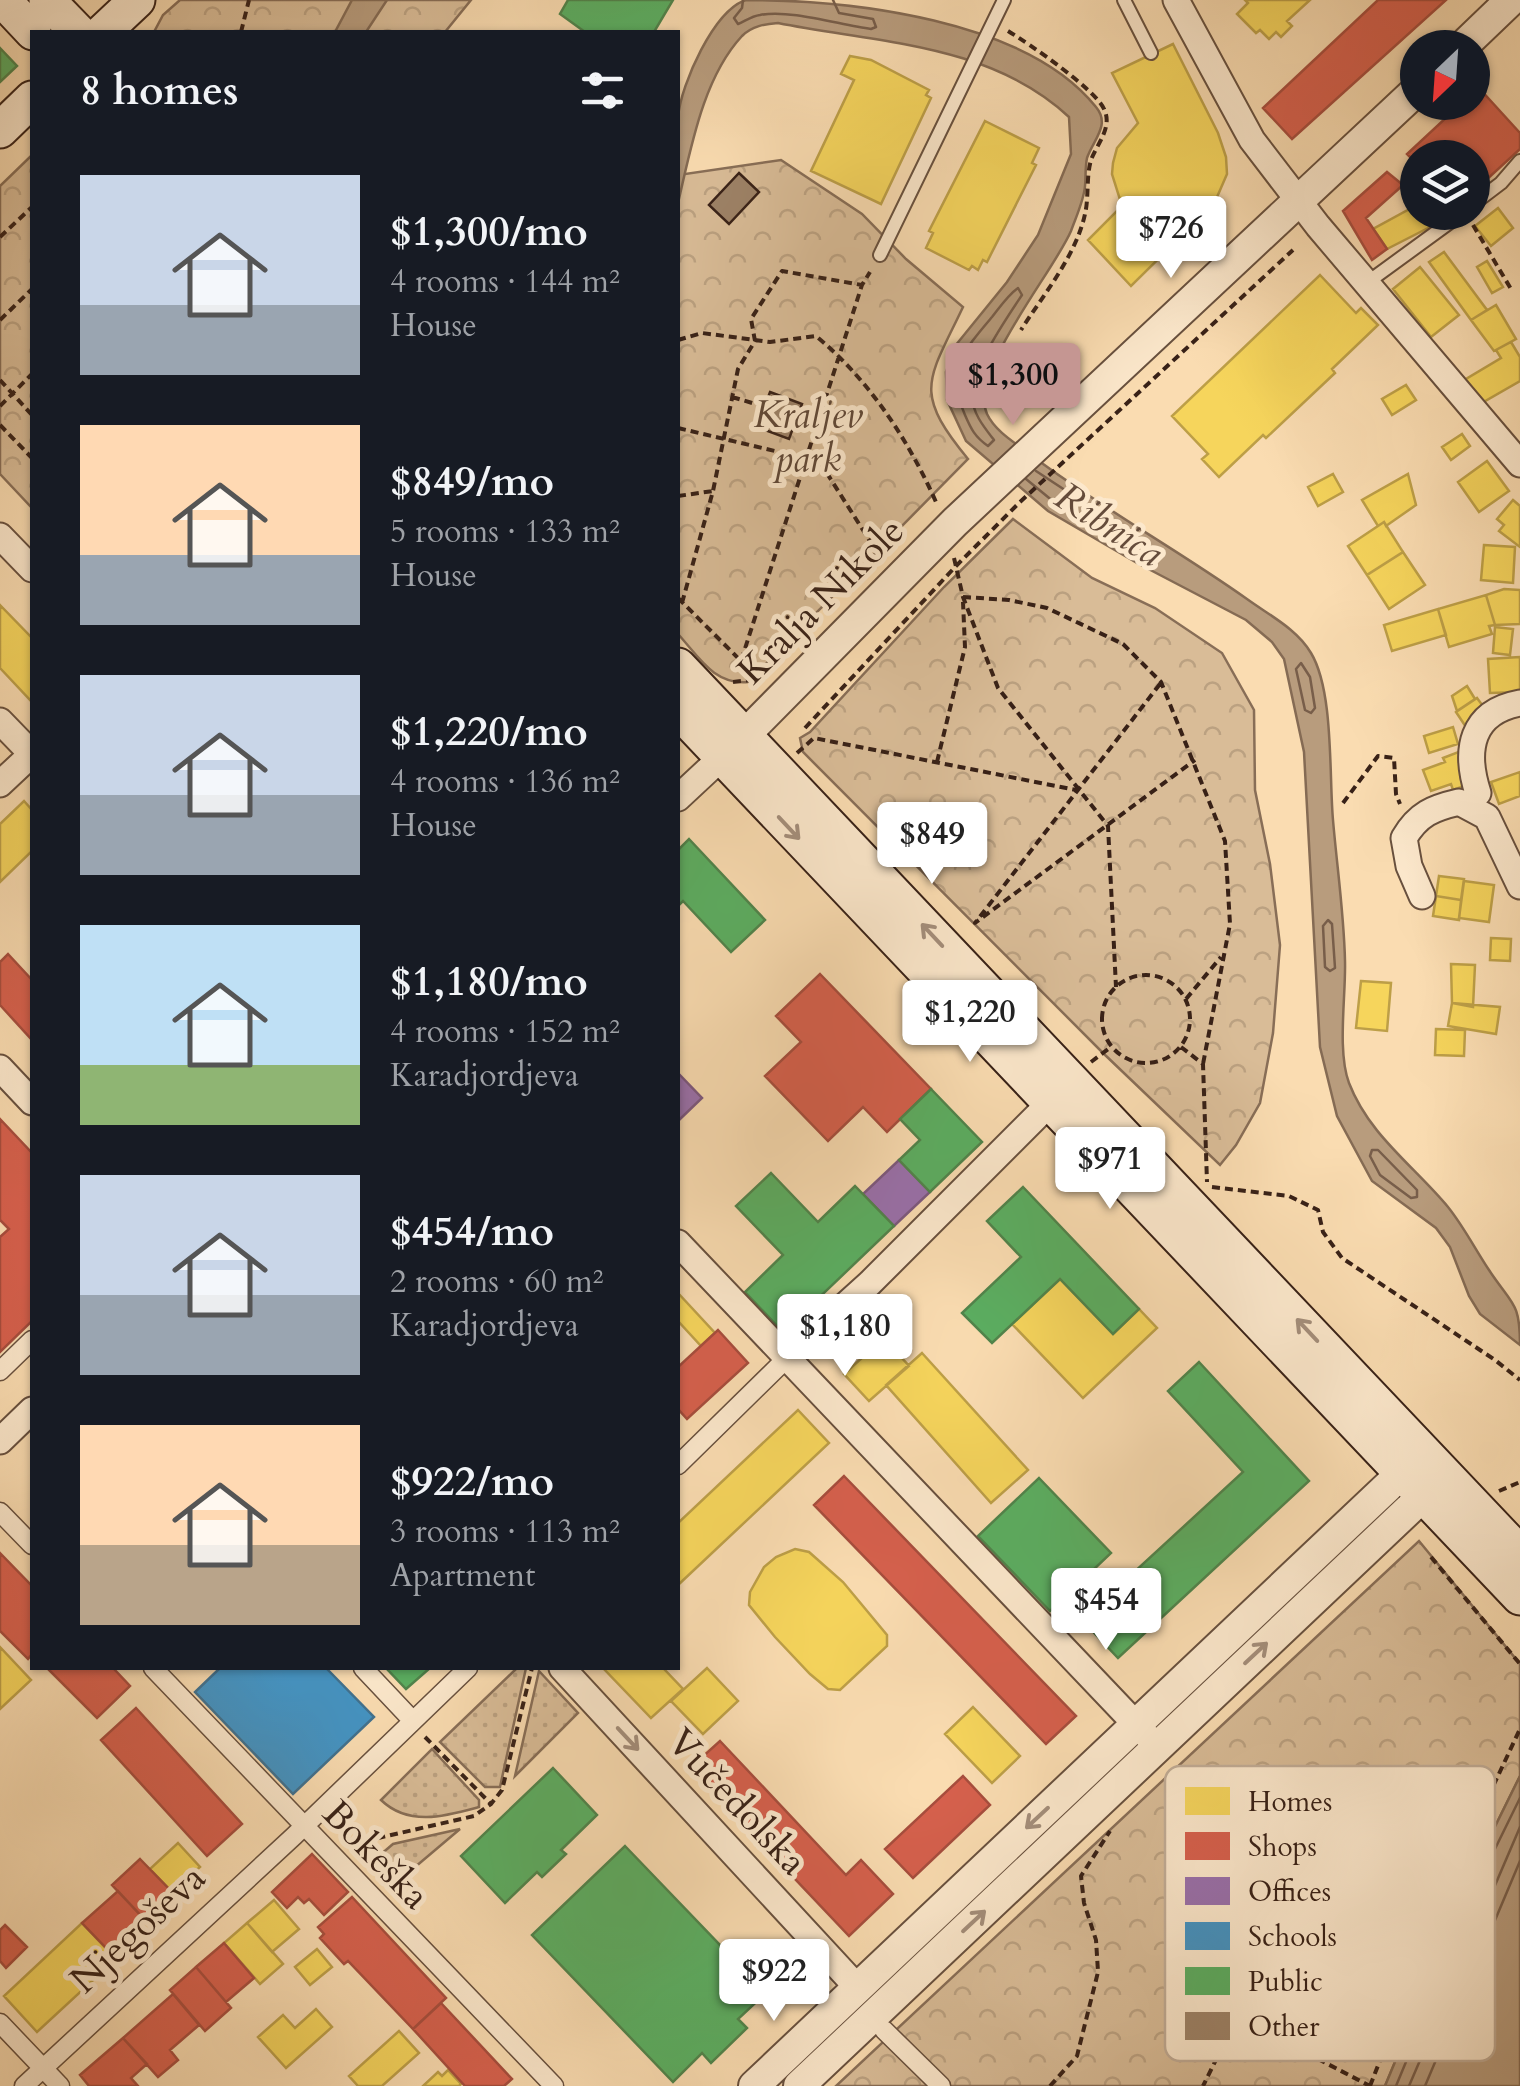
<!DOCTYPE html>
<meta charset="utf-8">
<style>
:root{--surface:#171b24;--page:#242831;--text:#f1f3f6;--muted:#9ea1a6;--accent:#c59692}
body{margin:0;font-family:Cardo,serif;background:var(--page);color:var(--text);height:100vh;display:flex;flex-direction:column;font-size:38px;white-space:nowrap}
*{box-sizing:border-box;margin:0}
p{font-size:32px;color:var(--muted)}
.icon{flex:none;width:55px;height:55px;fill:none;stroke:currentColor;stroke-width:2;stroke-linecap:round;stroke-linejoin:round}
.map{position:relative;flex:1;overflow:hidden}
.sheet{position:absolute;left:30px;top:30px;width:650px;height:1640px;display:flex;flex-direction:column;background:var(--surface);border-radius:0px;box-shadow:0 2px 8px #0004}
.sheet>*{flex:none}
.needle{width:65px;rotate:205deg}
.fabs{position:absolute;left:1400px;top:30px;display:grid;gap:20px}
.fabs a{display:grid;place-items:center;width:90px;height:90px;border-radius:50%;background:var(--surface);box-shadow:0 2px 8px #0004;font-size:50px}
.price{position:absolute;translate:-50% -85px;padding:0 22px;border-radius:10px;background:#fff;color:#222;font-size:32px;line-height:65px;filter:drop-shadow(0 2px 5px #0008)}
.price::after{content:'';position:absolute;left:50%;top:60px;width:30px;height:22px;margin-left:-15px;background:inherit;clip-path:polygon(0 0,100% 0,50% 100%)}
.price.active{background:var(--accent);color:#111}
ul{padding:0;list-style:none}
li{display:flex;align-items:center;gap:30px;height:250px;padding:0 50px}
li span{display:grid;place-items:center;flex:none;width:280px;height:200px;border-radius:0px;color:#555}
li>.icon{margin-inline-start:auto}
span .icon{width:120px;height:120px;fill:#fffc;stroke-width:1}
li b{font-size:42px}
h2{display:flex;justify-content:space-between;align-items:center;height:120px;padding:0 50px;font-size:42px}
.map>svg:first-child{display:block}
.grass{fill:url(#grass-dots);stroke:#886e57;stroke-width:2.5}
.park{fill:url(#park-crowns);stroke:#886e57;stroke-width:2.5}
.water{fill:#b89c7d;stroke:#856b54;stroke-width:2.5}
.homes{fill:#f6d55c;stroke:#bd9f47;stroke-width:2.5}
.shops{fill:#d6604d;stroke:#a74d3d;stroke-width:2.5}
.offices{fill:#9970ab;stroke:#7c587f;stroke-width:2.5}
.schools{fill:#4393c3;stroke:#40718f;stroke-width:2.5}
.public{fill:#5aae61;stroke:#50844b;stroke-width:2.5}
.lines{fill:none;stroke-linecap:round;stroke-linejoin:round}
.shore{stroke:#785e4a;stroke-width:2.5}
.building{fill:#9d8267;stroke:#382117;stroke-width:2.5}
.service-casing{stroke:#68503e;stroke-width:16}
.pedestrian-casing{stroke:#68503e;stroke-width:21}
.minor-casing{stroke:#68503e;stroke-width:29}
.tertiary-casing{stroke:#68503e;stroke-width:34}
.secondary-casing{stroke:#382117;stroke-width:39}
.path{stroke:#382117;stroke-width:4;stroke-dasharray:8 5;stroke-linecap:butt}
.service{stroke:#fce8cc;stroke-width:12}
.pedestrian{stroke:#fce8cc;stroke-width:18}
.minor{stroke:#fce8cc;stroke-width:25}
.tertiary{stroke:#fce8cc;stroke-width:30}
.secondary{stroke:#fce8cc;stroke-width:35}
.oneway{stroke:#a48e7b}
.labels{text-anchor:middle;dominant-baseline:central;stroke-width:10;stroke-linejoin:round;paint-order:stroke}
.park-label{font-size:38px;font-style:italic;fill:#604837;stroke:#fce8cc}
.street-label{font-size:38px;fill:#382117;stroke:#fce8cc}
.water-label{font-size:40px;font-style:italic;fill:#654c3b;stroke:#fce8cc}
.key{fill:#fce8cc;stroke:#c1ac96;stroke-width:2.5}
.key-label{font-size:28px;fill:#382117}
</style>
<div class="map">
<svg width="1520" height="2086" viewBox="0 0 1520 2086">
<defs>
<pattern id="grass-dots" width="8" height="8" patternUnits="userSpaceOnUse" patternTransform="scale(2.5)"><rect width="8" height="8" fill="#d9bc97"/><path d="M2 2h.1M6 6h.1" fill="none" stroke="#bba181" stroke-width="1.8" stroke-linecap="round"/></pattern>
<pattern id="park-crowns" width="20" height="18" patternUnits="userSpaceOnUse" patternTransform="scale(2.5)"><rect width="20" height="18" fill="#d9bc97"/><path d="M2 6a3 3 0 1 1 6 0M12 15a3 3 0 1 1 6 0" fill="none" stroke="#bba181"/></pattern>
</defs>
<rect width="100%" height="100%" fill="#fadcb1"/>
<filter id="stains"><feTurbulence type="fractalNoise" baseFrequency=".002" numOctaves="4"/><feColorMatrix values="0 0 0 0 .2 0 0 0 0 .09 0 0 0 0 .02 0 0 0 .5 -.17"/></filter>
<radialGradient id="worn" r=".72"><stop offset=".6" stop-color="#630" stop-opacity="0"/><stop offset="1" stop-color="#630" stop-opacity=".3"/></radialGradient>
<!-- grass -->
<path class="grass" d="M517,1668H526L500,1787H485L440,1742Z
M539,1671L578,1713L515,1776Z
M432,1749L479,1800V1807C446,1816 409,1827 381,1800Z
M460,1829L395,1884L373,1861L393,1844Z"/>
<!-- park -->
<path class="park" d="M180,0H471L445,32H154L163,15Z
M32,155V508L0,474V186Z
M781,160L862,214L906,259L963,307C928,381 912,391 968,459L748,682C714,685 699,657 678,634V175Z
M1013,519L1092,578L1155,608L1222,653L1254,710L1255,790L1270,864L1280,945L1273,1033L1260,1103L1236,1145L1220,1165L1103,1053L803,752L800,738L810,732L944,587Z
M1419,1541L1520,1664V1776L1482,1853L1385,2086H836Z"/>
<!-- water -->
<path class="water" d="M352,0H387L366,32H335Z
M746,0C850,0 1026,19 1096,107C1111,125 1093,140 1087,158C1085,168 1086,176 1085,186C1084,200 1076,217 1071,231C1053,273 968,373 987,414C996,433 1019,445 1035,458C1103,509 1178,550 1247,599C1269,615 1297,629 1311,653C1334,691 1329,776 1333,820C1337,867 1344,914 1345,961C1346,996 1337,1051 1349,1083C1369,1135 1414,1166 1448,1207C1464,1227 1475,1249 1489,1270C1512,1305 1520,1301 1520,1345L1480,1314L1469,1296L1450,1247L1436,1228L1372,1181L1337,1116L1320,1047L1304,752L1284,659L1272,642L1246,620L1137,563L1048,511L966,441L947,400L946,372L955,346L1007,282L1038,235L1071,154L1069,117C990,43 877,43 778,23C765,24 752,26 742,36C703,78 691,148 678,203C678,174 675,145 678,117C681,84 714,10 746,0Z
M1520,1776V2086H1385L1482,1853Z"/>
<!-- homes -->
<path class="homes" d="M1245,0H1310L1287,21L1292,26L1281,37L1276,32L1269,39L1260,30L1256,33L1237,14L1248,3Z
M1173,44L1218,133L1226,157L1227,174L1214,204L1131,286L1088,240L1122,206L1112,174L1113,163L1117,148L1138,123L1112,73Z
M850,56L871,60L929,90L926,95L931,98L881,204L811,171L854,80L841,74Z
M985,121L1039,148L1032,163L1036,165L987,262L983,260L978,270L972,266L969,270L926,248L933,233L929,231Z
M1417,205L1418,212H1421L1430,227L1387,249L1373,229Z
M1498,208L1513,228L1491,246L1475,226Z
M1444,252L1487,310L1471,320L1429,262Z
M1487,261L1503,287L1492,293L1477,267Z
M1420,267L1459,315L1431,337L1393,289Z
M1320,275L1356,313L1361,308L1378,325L1332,369L1335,373L1266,438L1263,435L1219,477L1202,459L1208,454L1172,416Z
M1496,305L1516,339L1494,351L1471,320Z
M1511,342L1520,357V381L1480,404L1466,379L1501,358L1496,350Z
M1406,385L1416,400L1392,415L1382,399Z
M1462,434L1470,446L1451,460L1442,447Z
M1487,461L1509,491L1479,512L1458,482Z
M1333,474L1343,492L1318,506L1308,487Z
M1408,474L1416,505L1386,526L1384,522L1378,526L1362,500Z
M1513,500L1520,506V547L1499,531L1504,525L1497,519Z
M1384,522L1403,552L1367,575L1348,546Z
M1484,545L1515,547L1513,583L1481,580Z
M1403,552L1425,585L1389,609L1367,575Z
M1504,589L1520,590V624L1495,625L1486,595Z
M1486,595L1495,625L1489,626L1492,634L1449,647L1438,609Z
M0,605L32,638V702L0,668Z
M1438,609L1446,635L1392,651L1384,625Z
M1495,627L1513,629L1510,655L1493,653Z
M1520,657V692L1490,693L1488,659Z
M1467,686L1475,699L1457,711L1452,696Z
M1477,698L1488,713L1466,727L1456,712Z
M1453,727L1458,744L1429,753L1424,736Z
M1461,751L1473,783L1453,790L1451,784L1431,791L1423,770L1445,762L1443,758Z
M1520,772V796L1499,804L1491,782Z
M24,801L32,810V851L0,882V824Z
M1439,876L1464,879L1461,900L1436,896Z
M1464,881L1494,885L1489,922L1459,918Z
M1436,896L1461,900L1459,920L1433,916Z
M1491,938L1511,939L1510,961L1490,960Z
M1451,964L1475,965L1473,1007L1452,1003Z
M1361,981L1391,983L1387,1031L1356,1028Z
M1452,1003L1500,1007L1496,1034L1448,1026Z
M1436,1029L1465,1030L1464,1056L1435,1055Z
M1060,1279L1113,1334L1139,1309L1157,1328L1083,1398L1012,1324Z
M678,1293L715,1333L701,1346L678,1321Z
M884,1338L909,1366L869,1401L844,1374Z
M922,1353L1028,1470L991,1503L886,1385Z
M798,1410L829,1443L678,1585V1523Z
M795,1549L809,1552L843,1582L887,1635V1646L840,1690L828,1689L810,1674L775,1637L749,1605L750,1592L764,1567L776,1557Z
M0,1647L31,1680L0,1709Z
M603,1668H663L683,1689L651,1718Z
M707,1668L738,1701L703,1734L671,1701Z
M973,1707L1020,1756L992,1783L945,1734Z
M178,1843L200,1867L172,1892L150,1869Z
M274,1900L299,1929L272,1952L247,1923Z
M82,1923L116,1959L37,2032L4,1996Z
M247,1923L283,1964L260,1984L224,1943Z
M317,1949L332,1967L310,1985L295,1967Z
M316,2009L332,2027L286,2068L258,2037L283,2015L295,2028Z
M399,2031L419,2053L382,2086H358L349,2076Z
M448,2070L461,2084L459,2086H423L438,2072L442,2076Z"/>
<!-- shops -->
<path class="shops" d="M1378,0H1446L1292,139L1263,108Z
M1479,88L1520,133V149L1472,193V158H1418V165L1407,154L1463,102H1472V94Z
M1387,172L1403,185L1366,218L1387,249L1372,260L1343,211Z
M8,954L32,980V1040L0,1005V962Z
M820,974L931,1089L887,1132L863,1107L828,1141L765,1076L801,1042L776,1016Z
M0,1119L32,1153V1321L0,1352V1237L9,1229L0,1220Z
M718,1330L748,1363L687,1419L678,1409V1367Z
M844,1476L1076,1716L1046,1744L814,1505Z
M0,1553L32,1586V1654L28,1659L0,1631Z
M47,1668H113L130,1686L97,1718Z
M136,1708L242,1824L207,1856L101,1740Z
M720,1741L846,1875L861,1860L893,1894L849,1936L690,1768Z
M963,1776L990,1805L913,1878L885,1849Z
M312,1854L348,1892L324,1915L309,1899L304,1903L298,1897L287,1908L272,1892Z
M140,1859L172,1892L144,1919L112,1885Z
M118,1891L144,1919L109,1951L82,1923Z
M352,1897L446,1998L413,2029L348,1961L344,1964L320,1938L324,1934L318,1927Z
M5,1925L27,1947L6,1968L0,1961V1930Z
M224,1943L254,1978L226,2002L196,1967Z
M196,1967L231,2008L205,2031L170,1990Z
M173,1994L199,2025L170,2050L178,2060L158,2077L123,2038Z
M441,2003L512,2079L504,2086H465L413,2029Z
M123,2038L147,2064L131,2078L138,2086H89L80,2075Z"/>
<!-- offices -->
<path class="offices" d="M678,1073L702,1098L678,1121Z
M899,1160L930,1192L894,1226L863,1194Z"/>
<!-- schools -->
<path class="schools" d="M220,1668H326L374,1717L293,1794L195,1692Z"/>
<!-- public -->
<path class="public" d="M568,0H673L654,32H585L560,14Z
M0,48L17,66L0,82Z
M689,839L765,920L731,952L683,901L678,906V850Z
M931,1089L982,1142L930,1192L899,1160L920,1140L900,1119Z
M771,1173L818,1222L855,1186L894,1226L783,1332L745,1292L783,1255L736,1206Z
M1023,1187L1139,1309L1113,1334L1060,1279L992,1343L962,1313L1021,1257L987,1221Z
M1199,1362L1309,1481L1118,1658L1082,1620L1243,1472L1168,1391Z
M1039,1478L1111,1553L1050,1611L978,1536Z
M386,1668H430L406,1689Z
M553,1768L597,1815L561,1850L566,1854L542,1877L537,1872L505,1903L461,1856Z
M625,1846L766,1993L738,2019L747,2028L711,2063L702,2053L673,2082L532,1935Z"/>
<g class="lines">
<!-- shore -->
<path class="shore" d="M743,0L742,8L734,18L738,24C745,21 752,16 760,15C790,9 840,25 871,29L876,27L873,19L839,13L833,0
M1018,288L1022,295C1006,319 972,368 972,397C973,414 984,427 994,440L988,446C975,437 971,429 965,415C945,371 964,350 992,317C1000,307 1008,295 1018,288Z
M1026,479L1054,502L1142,554L1152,559L1157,557L1156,550L1036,471
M1301,663L1310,677L1315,708L1311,713L1305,710L1296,669Z
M1328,920L1332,924L1335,968L1330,971L1325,967L1323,926Z
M1372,1150H1378L1417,1190V1197L1411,1198L1380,1175L1370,1156Z
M1396,2086L1491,1857L1520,1798
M1409,2086L1520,1827
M1425,2086L1520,1861"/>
</g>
<!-- building -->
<path class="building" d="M739,173L759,192L729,224L709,205Z
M770,392L802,404L789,439L757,427Z"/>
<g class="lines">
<!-- service casing -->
<g class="service-casing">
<path id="service" d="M1124,0L1151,53
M1472,205L1501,183L1520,161
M880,255L1004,0
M1368,282L1464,212"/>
</g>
<!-- pedestrian casing -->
<g class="pedestrian-casing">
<path id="pedestrian" d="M0,1371L32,1340
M678,1465L787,1358
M0,1512L32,1545
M153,1668L554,2086
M363,1668L413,1721
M0,2023L60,2086
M884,2030L941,2086
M24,2086L294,1836L468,1668"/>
</g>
<!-- minor casing -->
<g class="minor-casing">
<path id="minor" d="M1176,0L1252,140L1318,226L1520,464
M0,536L32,569
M0,721L32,754
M0,784L32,754
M1478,793C1464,750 1471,712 1520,703
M678,798L722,757
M1422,896L1409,866L1404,838C1418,814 1433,808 1459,802L1487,817L1520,886
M0,1068L32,1102
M678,1243L1147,1736
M787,1358L870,1283L1061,1092
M0,1441L32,1410
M562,1668L856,1986"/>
</g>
<!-- tertiary casing -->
<g class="tertiary-casing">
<path id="tertiary" d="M1461,48L1511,0
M728,752L955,522L1418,89
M754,2086L1418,1458
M799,2086L1439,1481"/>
</g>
<!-- secondary casing -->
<g class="secondary-casing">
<path id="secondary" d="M3,0L33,32
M47,0L78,32
M103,32L137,0
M0,130L32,99
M678,666L1520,1554
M678,710L1520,1597"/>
</g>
<!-- path -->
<path class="path" d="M1008,31C1028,43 1095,89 1104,109C1113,127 1097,144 1091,160C1086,177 1089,197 1085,214C1076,256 1043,295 1021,330
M241,32L249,0
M1473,225L1511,289
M0,237L32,207
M0,320L32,289
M678,340L702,333L770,342L816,336C869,380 908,439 936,502
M0,380L32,415
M732,397L759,405
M0,406L32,374
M0,425L32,458
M678,428L800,457L811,448L880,557
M678,496L713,491
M954,558L963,597L998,688L1108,826L1116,987
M963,597L1009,600L1047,608L1123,644L1161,682L1225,841L1230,924L1203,1064
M678,598L741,661
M682,603L713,491L738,369L755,341L751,319L782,271L862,285
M759,679L741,661L862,285L870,272
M733,682L759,679
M1160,684L975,923L1195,760
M805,728L956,566L1020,502L1293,250
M797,753L814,738L1076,790
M937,762L965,647L963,602
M1343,803L1378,756L1394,758L1396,794L1400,804
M1102 1019a44 44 0 1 1 88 0a44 44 0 1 1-88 0Z
M1186,999L1221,957
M1181,1047L1203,1064L1207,1182
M1091,1062L1111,1047
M1212,1187L1289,1196L1318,1210L1323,1232L1342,1258L1495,1360L1520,1380
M1499,1491L1520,1482
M1431,1557L1520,1664
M425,1737L491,1804
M1184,1779L1277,1883L1254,1983L1203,2086
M352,1844L474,1816L491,1804L502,1790L532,1668
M1237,2017L1370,2086
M1050,2086L1077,2056L1098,1972L1096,1940L1084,1903L1081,1876L1110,1831
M1370,2086L1458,1861L1520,1729"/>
<!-- service -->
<use href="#service" class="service"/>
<!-- pedestrian -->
<use href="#pedestrian" class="pedestrian"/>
<!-- minor -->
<use href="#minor" class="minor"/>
<!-- tertiary -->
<use href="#tertiary" class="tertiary"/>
<!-- secondary -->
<use href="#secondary" class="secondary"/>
</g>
<!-- one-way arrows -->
<defs><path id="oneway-shaft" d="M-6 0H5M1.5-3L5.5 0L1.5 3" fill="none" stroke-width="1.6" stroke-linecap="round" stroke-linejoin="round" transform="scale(2.5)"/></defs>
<g class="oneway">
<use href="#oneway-shaft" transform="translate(789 828) rotate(47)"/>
<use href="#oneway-shaft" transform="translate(932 935) rotate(-133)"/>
<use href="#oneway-shaft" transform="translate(1307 1330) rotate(-133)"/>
<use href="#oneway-shaft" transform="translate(1256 1653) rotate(-43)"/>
<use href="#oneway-shaft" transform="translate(628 1739) rotate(47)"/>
<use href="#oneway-shaft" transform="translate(1037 1818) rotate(137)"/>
<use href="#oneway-shaft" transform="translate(974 1921) rotate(-43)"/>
</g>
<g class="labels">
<!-- park labels -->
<g class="park-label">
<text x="808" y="415">Kraljev<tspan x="808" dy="44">park</tspan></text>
</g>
<!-- street labels -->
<g class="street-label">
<text transform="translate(821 601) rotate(-45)">Kralja Nikole</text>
<text transform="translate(737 1802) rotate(47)">Vučedolska</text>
<text transform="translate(376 1855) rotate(46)">Bokeška</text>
<text transform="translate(138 1929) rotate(-43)">Njegoševa</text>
</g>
<!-- water labels -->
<g class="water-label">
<text transform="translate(1109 525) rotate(33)">Ribnica</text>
</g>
</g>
<!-- legend -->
<rect x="1165" y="1766" width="330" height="295" rx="15" class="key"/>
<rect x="1185" y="1787" width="45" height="28" fill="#f6d55c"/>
<rect x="1185" y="1832" width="45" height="28" fill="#d6604d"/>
<rect x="1185" y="1877" width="45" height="28" fill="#9970ab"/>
<rect x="1185" y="1922" width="45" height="28" fill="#4393c3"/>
<rect x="1185" y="1967" width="45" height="28" fill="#5aae61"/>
<rect x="1185" y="2012" width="45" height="28" fill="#9d8267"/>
<g class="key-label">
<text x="1248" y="1811">Homes</text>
<text x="1248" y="1856">Shops</text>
<text x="1248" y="1901">Offices</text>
<text x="1248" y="1946">Schools</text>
<text x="1248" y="1991">Public</text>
<text x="1248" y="2036">Other</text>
</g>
<rect width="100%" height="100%" filter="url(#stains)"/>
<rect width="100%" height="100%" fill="url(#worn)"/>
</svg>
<div class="fabs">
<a><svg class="needle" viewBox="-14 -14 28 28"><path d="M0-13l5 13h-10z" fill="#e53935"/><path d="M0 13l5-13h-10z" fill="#9ea1a6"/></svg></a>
<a><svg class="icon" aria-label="layers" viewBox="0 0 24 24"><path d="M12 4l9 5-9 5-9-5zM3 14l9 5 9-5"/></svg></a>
</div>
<b class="price" style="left:1171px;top:281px">$726</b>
<b class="price active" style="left:1013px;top:428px">$1,300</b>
<b class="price" style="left:932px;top:887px">$849</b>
<b class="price" style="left:970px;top:1065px">$1,220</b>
<b class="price" style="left:1110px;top:1212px">$971</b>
<b class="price" style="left:845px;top:1379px">$1,180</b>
<b class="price" style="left:1106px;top:1653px">$454</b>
<b class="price" style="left:774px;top:2024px">$922</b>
<section class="sheet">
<h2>8 homes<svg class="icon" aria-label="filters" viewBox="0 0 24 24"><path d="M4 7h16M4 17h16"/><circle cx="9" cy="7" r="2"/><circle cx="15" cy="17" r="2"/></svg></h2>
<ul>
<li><span style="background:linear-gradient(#c9d6e8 65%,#9aa5b1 0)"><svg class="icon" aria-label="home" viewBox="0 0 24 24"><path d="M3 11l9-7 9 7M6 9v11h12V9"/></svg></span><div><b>$1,300/mo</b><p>4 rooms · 144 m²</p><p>House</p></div></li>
<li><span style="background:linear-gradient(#ffd9b3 65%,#9aa5b1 0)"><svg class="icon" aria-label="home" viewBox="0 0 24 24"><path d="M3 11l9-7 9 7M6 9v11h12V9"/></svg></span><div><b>$849/mo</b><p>5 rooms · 133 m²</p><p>House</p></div></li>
<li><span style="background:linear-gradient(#c9d6e8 60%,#9aa5b1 0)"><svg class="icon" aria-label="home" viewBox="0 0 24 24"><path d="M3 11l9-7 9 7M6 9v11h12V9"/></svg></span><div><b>$1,220/mo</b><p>4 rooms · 136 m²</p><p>House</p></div></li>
<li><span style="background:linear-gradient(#bfe0f5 70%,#8fb573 0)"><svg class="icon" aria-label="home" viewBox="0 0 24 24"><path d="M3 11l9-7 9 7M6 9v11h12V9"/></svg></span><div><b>$1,180/mo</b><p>4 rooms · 152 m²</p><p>Karadjordjeva</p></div></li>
<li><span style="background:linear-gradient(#c9d6e8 60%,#9aa5b1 0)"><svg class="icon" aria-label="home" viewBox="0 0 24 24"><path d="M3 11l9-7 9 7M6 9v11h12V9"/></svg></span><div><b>$454/mo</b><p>2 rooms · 60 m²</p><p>Karadjordjeva</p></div></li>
<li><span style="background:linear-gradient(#ffd9b3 60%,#b9a48a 0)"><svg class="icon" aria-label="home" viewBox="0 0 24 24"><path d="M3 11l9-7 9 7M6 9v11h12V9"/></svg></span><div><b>$922/mo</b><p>3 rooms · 113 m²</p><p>Apartment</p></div></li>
</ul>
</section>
</div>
